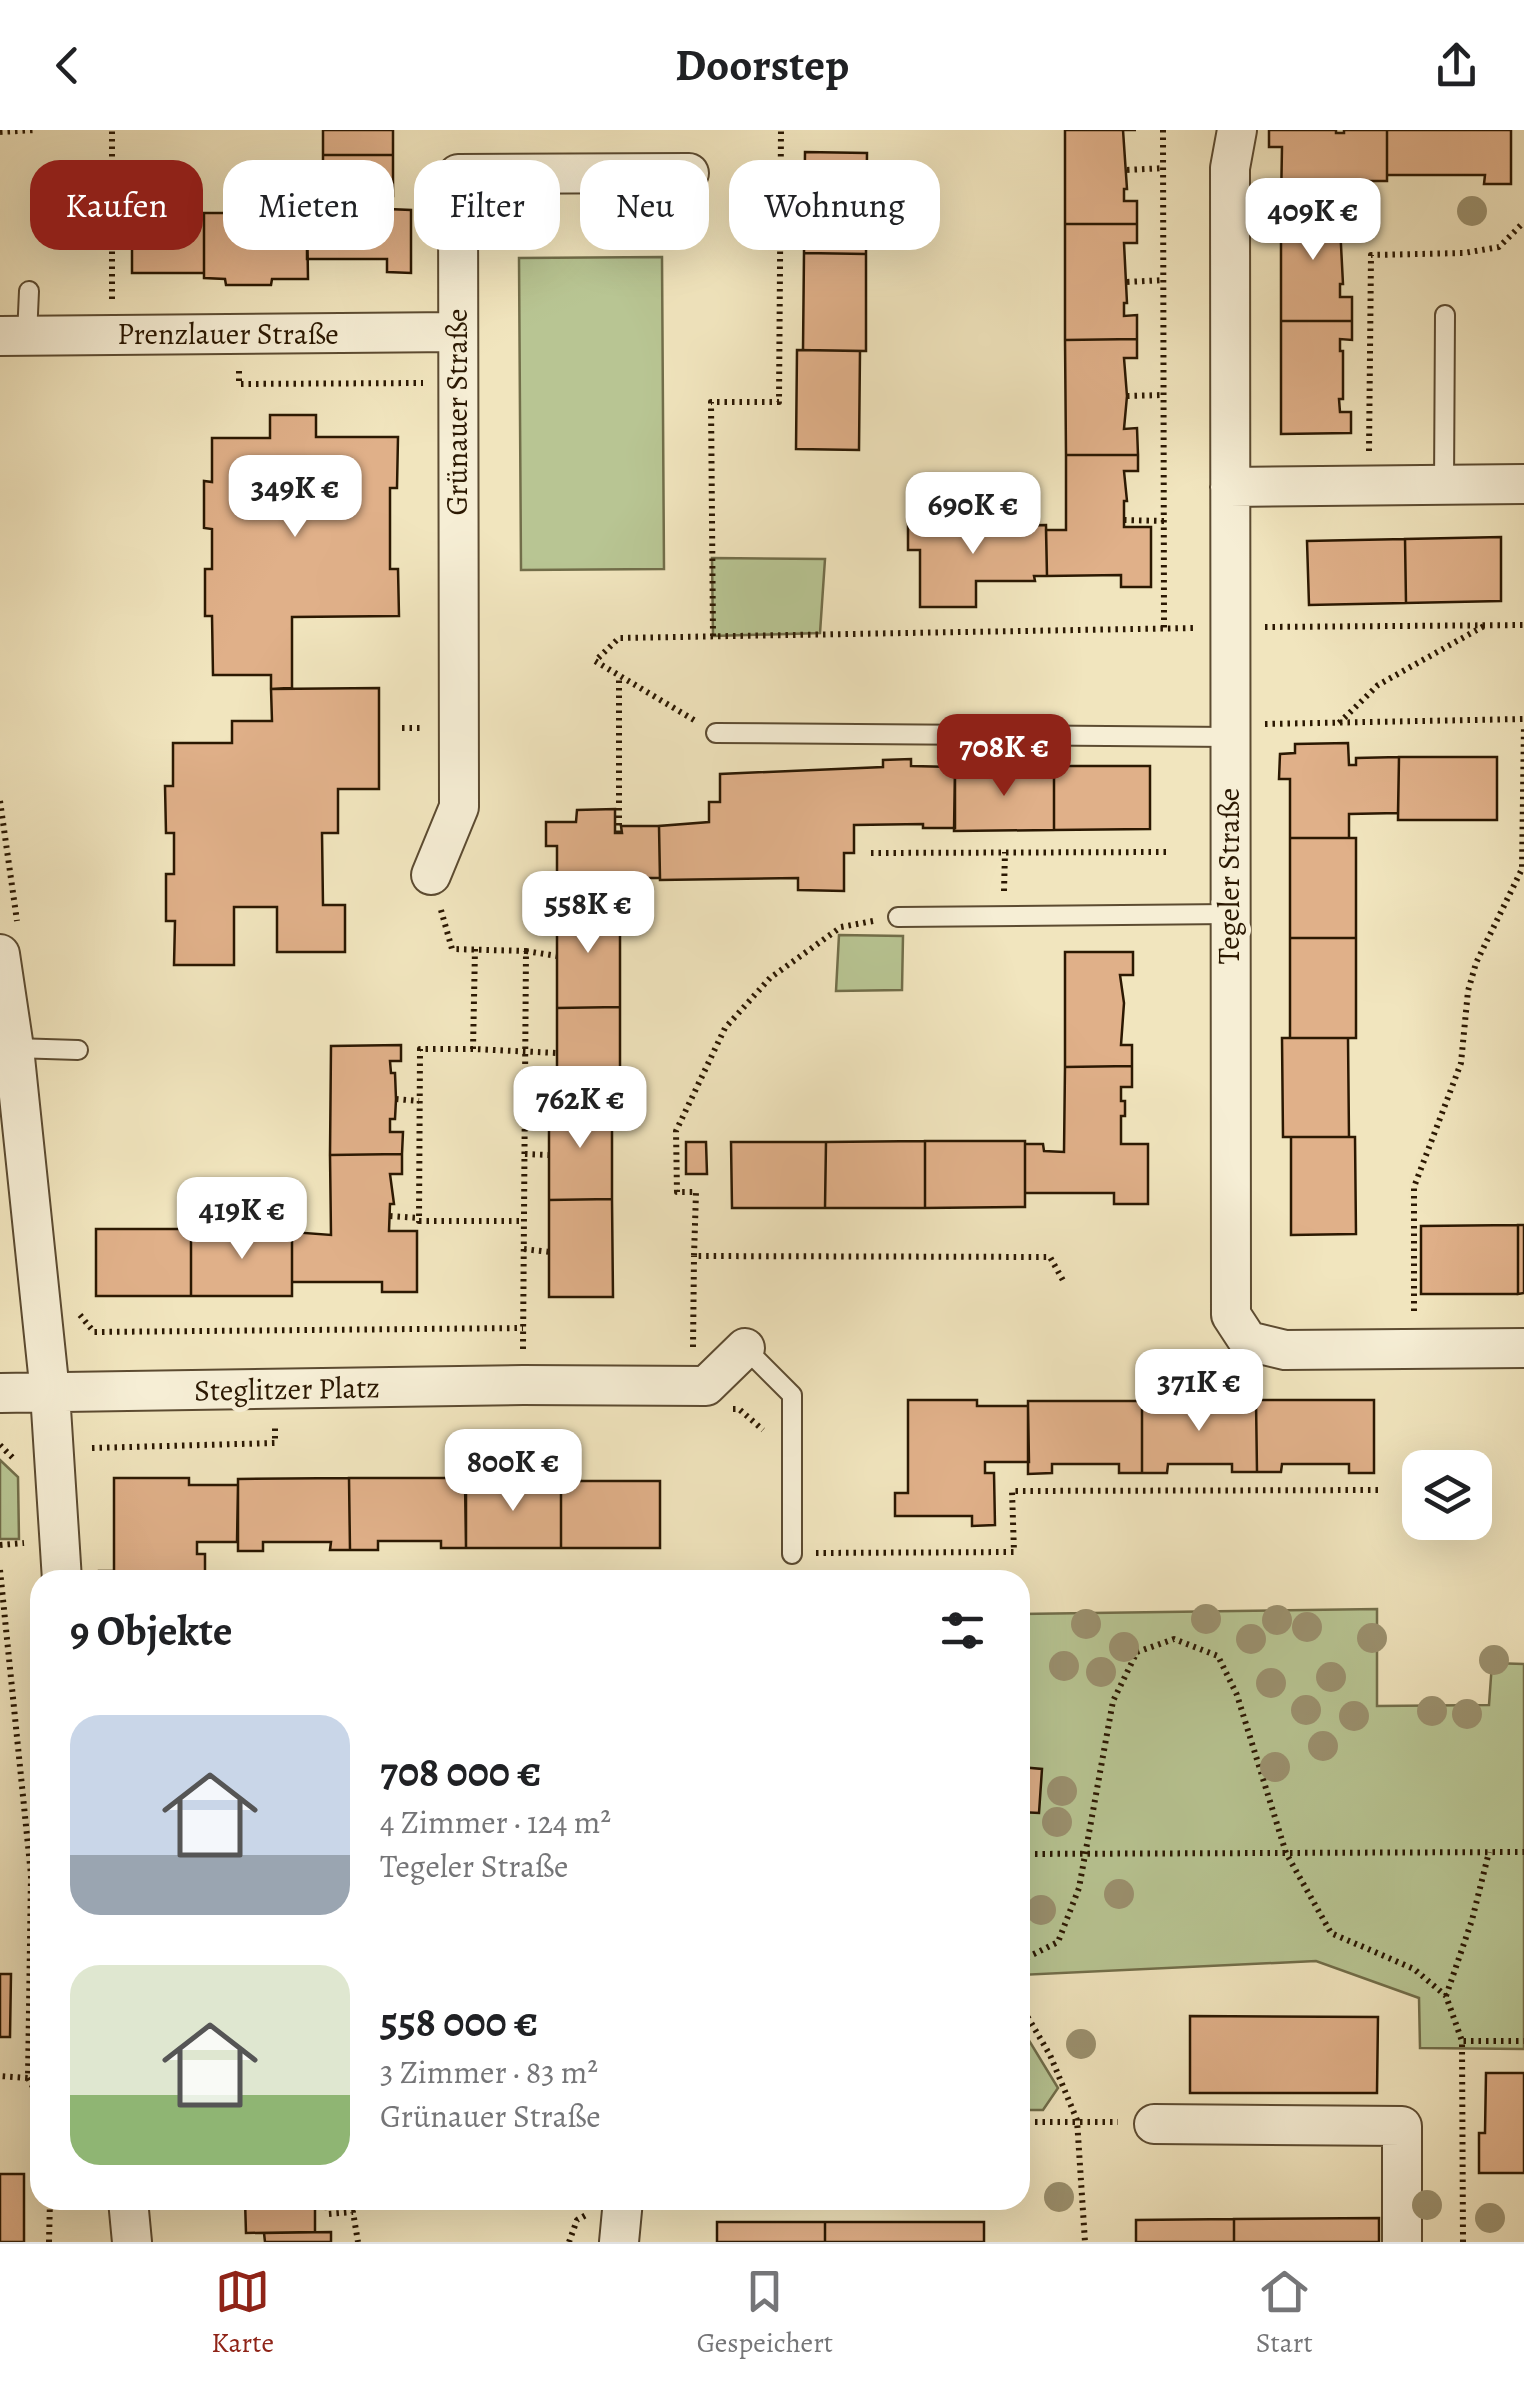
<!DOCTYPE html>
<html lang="de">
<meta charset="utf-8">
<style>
:root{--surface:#fff;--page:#f6f6f6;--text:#202124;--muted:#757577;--line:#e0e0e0;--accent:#8f2418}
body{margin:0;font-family:Alegreya,serif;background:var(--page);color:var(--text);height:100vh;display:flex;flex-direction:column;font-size:38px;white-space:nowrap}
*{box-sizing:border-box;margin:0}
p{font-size:32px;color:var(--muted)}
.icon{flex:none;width:55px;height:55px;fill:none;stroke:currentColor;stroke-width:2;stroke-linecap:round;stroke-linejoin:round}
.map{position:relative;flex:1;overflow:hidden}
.sheet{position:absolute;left:30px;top:1440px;width:1000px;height:640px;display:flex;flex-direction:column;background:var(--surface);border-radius:30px;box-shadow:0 10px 40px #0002}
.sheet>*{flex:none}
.guide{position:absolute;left:30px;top:30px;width:1000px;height:90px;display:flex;gap:20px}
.fabs{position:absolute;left:1402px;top:1320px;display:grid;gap:20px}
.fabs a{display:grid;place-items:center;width:90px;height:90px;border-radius:20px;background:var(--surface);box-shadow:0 10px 40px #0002;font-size:50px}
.price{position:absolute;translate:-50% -85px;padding:0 22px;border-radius:20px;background:#fff;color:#222;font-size:32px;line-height:65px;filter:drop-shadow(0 2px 5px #0008)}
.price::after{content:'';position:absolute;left:50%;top:60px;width:30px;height:22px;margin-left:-15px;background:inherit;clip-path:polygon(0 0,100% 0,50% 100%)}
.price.active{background:var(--accent);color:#fff}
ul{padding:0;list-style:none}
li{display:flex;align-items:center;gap:30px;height:250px;padding:0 40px}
li span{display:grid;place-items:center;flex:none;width:280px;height:200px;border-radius:30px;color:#555}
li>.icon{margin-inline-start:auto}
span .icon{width:120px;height:120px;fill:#fffc;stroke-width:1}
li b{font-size:42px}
h2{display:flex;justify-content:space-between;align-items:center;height:120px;padding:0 40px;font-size:42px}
.pill{padding:0 35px;border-radius:30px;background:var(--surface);box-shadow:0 10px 40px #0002;font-size:35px;line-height:90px}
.pill.active{background:var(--accent);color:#fff}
header{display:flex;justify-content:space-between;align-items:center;height:130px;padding:0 40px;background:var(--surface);font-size:45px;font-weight:600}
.tab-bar{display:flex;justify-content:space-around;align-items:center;height:140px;border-top:2px solid var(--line);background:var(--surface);font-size:28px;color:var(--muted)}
.tab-bar a{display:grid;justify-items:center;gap:5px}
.tab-bar .active{color:var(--accent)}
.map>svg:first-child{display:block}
.green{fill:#b8c593;stroke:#726e4a;stroke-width:2.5}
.building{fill:#e0b089;stroke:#2b1802;stroke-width:2.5}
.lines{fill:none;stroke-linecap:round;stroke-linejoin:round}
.service-casing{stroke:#5c4b31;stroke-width:22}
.minor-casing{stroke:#5c4b31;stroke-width:42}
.path{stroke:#2b1802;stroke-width:6;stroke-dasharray:2.5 5;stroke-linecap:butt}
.service{stroke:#f6eed5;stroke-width:18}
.minor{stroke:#f6eed5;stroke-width:38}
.tree{fill:#9b916f}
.labels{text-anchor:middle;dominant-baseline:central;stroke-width:10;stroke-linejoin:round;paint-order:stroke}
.street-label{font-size:30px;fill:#2b1802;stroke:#f6eed5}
</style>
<header><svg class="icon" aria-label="back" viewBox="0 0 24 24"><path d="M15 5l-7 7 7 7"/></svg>Doorstep<svg class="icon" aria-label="share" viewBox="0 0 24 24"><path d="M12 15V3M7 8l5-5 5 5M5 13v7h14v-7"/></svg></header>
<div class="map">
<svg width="1524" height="2112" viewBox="0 0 1524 2112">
<rect width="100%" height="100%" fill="#f1e5be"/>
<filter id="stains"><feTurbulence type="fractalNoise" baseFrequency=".002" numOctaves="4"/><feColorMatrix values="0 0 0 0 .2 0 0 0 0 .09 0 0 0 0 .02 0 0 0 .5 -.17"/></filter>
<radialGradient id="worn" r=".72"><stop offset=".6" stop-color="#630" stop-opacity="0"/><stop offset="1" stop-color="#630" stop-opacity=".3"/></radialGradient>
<!-- green -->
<path class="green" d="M662,127L664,439L521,440L519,128Z
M712,428L825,429L820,503L713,506Z
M839,805L903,806L902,860L836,861Z
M0,1330L18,1347L19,1409H0Z
M1377,1479V1576L1489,1575L1492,1533L1524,1534V1919L1420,1918L1419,1868L1316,1831L1020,1845V1484Z
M1022,1899L1058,1958L1043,1980H1020Z"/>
<!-- building -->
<path class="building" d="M323,0H393V25H323Z
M1065,0H1136H1123L1127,59H1124V71H1137V94H1065Z
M1269,0H1336V3H1344V0H1387V51H1336V74H1281L1282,17H1269Z
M1387,0H1511V54H1484L1485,45H1387Z
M805,22L867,23L866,124L804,123Z
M323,25H393V66H388V79L411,80V143L387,142V129H307V83L323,82Z
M124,46L194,47V83H204V143H132V83L124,84Z
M1281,74H1351V96H1340L1343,154H1340V167H1352V191H1281Z
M204,83H307L308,149H272L271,155H226L225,149L204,148Z
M1065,94H1137V113H1124L1127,173H1124V186L1137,185V209L1065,210Z
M804,123L866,124V221L803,220Z
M1281,191H1352V210L1340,209V221H1343V269H1339L1340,282H1351V303L1281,304Z
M1137,209V228H1124L1127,266L1124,299L1137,298L1138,325H1066L1065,210Z
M797,220L860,221L859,320L796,319Z
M270,285H316V307H398L397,358H390V439H398L399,486L292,487V558L271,559V545H213L212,486H205V439H212V399L204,398V351L212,352V308H270Z
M1066,325H1138V341H1124L1127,371H1124V397H1151V457H1121V445L1047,446L1046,400H1066Z
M926,383H977V404H997V396L1046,395L1047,446H1034L1035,451H976V477H920V420H908V394H926Z
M1501,407V471L1406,473L1405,409Z
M1405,409L1406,473L1309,475L1307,411Z
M379,558V659H338V703H322L323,775H345V822H277V777H234V835H174L175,791H166V744H174V703H166L165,656H173V613H232V591H272L271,559Z
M1348,613L1349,635H1356V628L1399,627L1398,683L1349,684V708H1290V649H1279L1280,624L1295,623V614Z
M1399,627H1497V690H1398Z
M911,629V636L955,637V698H923V694L854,695V723H844V761L798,760V748L660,750L659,696L709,692V672H720V644L883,637V630Z
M1054,636V700L954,701L955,637Z
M1054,636H1150V699L1054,700Z
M615,679V703H622L621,696H659L660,748H613V773L557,774V716H546V692H576L577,680Z
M1290,708H1356V808H1290Z
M557,774H620V877L557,878Z
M1290,808H1356V908H1290Z
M1065,822H1133V845H1120L1124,873L1121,915H1132V936L1065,937Z
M620,877V971L557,972V878Z
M1282,908H1348L1349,1007H1283Z
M401,915V931H390L391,943H395L396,969L395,989H390V1002H403L402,1024L330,1025L331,916Z
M1132,936V957H1121V971H1125V986H1121V1014H1148V1074H1114V1063H1025V1014H1043L1044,1021L1064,1022L1065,937Z
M549,971L612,972V1069L549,1070Z
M1291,1007H1355L1356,1104L1291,1105Z
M925,1011H1025V1077L925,1078Z
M925,1011V1078H825L826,1012Z
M686,1012H706L707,1044H686Z
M731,1012H826L825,1078H732Z
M402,1024V1044H390L394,1074H390L389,1101H417V1162H382V1152H292V1102L331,1105L330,1025Z
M612,1069L613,1167H549V1070Z
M1518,1095V1164H1421V1096Z
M1518,1095H1524V1163L1518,1164Z
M292,1098V1166H191V1099Z
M96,1099H191V1166H96Z
M908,1270H977V1276H1028L1029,1332H985V1343H994L995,1395L972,1396V1386H895V1363H908Z
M1196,1270H1256L1257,1342H1232V1334H1168L1167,1343H1142V1271Z
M1256,1270H1374V1343H1349V1334H1282L1281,1342H1257Z
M1028,1271H1142V1343H1119V1334H1052V1343L1028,1344Z
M114,1348H189V1355H238L237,1412H197V1424H205V1450H99V1441H114Z
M349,1348H466V1418H441V1411H378V1420H350Z
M349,1348L350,1420H330L331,1412H263V1421H238V1349Z
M465,1351H561V1418H466Z
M561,1351H660V1418H561Z
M1020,1637L1042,1639L1039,1683L1020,1682Z
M0,1844H11L10,1907H0Z
M1190,1886L1378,1887L1377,1963H1190Z
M1486,1943H1524V2043H1479V2003H1485Z
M0,2044H24V2112H0Z
M245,2070H315V2102L246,2103Z
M1379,2088V2112H1234V2089Z
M1234,2089V2112H1136V2090Z
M717,2092H825V2112H717Z
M825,2092H984V2112H825Z
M331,2102V2112H265L264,2103Z"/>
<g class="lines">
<!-- service casing -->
<g class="service-casing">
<path id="service" d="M27,206L29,161
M1444,355L1445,185
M716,603L1230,607
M898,787L1229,784
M14,918L78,920
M745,1218L792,1265V1424"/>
</g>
<!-- minor casing -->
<g class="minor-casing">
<path id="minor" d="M1237,0L1230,38L1231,1185L1248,1211L1285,1220L1524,1218
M0,206L456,202
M1230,357L1524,354
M431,745L459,677L458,44L689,43
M0,824L14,918L50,1263L62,1450
M0,1263L523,1255L706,1256L745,1218
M1154,1994L1402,1996V2112
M128,2070L132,2112
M619,2112L623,2070"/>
</g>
<!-- path -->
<path class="path" d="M1163,0L1164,498
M0,2L36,0
M1127,40L1164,38
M1127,152L1164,150
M112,169V0
M239,241V254L423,253
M1127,266L1164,265
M1369,321L1371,125L1464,123L1499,117L1523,93
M1124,390L1164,391
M1265,497L1524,495
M713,506L711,272H779L781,0
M694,590L595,531L619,508L1193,498
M1339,593L1378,555L1484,496
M1265,594L1524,589
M402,598H421
M0,671L17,791
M619,703V547
M871,723L1168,722
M1004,761L1005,722
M441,780L452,819L526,821L523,1219
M873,791L841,797L770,848L725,898L676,1001L677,1062H696L694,1126L1050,1127L1065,1154
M475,819L473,919L557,923
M526,821L557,826
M473,919H420L419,1091H523
M396,969L419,971
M525,1024L549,1025
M390,1086L419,1088
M524,1119L550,1122
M1414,1181V1057L1461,933L1468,861L1476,833L1522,739L1524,595
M80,1185L94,1202L523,1198
M693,1217L694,1126
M733,1279H739L763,1300
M0,1315L15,1330
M92,1318L275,1313V1294
M0,1415L24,1413
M816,1423L1014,1422L1012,1361L1382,1360
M0,1440L31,1745L28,1948L0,1946
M1020,1724L1524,1722
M1020,1831L1058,1812L1079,1758L1113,1571L1137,1522L1174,1509L1218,1526L1237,1565L1286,1723L1331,1803L1414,1839L1446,1866L1462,1911
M1446,1866L1472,1790L1489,1722
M1020,1874L1050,1925L1077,1990L1085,2112
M28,1948L40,1970
M1020,1992H1118
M327,2070L328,2084L353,2082L358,2112
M49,2112L50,2070
M569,2112L577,2090L586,2085
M1463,2112L1462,1911H1524"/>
<!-- service -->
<use href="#service" class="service"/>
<!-- minor -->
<use href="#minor" class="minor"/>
</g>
<!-- trees -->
<g class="tree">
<circle cx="1472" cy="81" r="15"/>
<circle cx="1206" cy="1489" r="15"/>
<circle cx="1277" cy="1490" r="15"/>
<circle cx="1086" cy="1494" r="15"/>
<circle cx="1307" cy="1497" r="15"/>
<circle cx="1372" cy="1508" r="15"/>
<circle cx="1251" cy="1509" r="15"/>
<circle cx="1124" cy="1517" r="15"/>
<circle cx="1494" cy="1530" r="15"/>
<circle cx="1064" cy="1536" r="15"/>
<circle cx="1101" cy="1542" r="15"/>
<circle cx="1331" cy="1547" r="15"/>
<circle cx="1271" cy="1553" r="15"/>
<circle cx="1306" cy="1580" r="15"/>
<circle cx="1432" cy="1581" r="15"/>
<circle cx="1467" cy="1584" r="15"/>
<circle cx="1354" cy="1586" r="15"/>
<circle cx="1323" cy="1616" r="15"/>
<circle cx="1275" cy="1637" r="15"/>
<circle cx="1062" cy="1661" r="15"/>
<circle cx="1057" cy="1692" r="15"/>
<circle cx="1119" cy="1764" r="15"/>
<circle cx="1041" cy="1780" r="15"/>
<circle cx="1081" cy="1914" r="15"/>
<circle cx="1059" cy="2067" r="15"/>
<circle cx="1427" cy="2075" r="15"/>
<circle cx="1490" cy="2088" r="15"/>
</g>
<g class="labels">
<!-- street labels -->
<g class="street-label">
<text x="228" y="204">Prenzlauer Straße</text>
<text transform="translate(457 282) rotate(-90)">Grünauer Straße</text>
<text transform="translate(1229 746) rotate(-90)">Tegeler Straße</text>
<text transform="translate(287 1259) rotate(-1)">Steglitzer Platz</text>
</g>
</g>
<rect width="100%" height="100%" filter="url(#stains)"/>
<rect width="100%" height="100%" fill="url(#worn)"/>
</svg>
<div class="fabs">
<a><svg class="icon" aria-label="layers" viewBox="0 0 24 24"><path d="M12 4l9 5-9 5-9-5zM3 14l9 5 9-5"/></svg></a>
</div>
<b class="price" style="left:1313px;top:133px">409K €</b>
<b class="price" style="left:295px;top:410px">349K €</b>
<b class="price" style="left:973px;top:427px">690K €</b>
<b class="price active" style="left:1004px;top:669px">708K €</b>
<b class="price" style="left:588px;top:826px">558K €</b>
<b class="price" style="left:580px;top:1021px">762K €</b>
<b class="price" style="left:242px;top:1132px">419K €</b>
<b class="price" style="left:1199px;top:1304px">371K €</b>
<b class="price" style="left:513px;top:1384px">800K €</b>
<div class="guide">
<a class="pill active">Kaufen</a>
<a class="pill">Mieten</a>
<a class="pill">Filter</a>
<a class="pill">Neu</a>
<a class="pill">Wohnung</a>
</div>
<section class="sheet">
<h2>9 Objekte<svg class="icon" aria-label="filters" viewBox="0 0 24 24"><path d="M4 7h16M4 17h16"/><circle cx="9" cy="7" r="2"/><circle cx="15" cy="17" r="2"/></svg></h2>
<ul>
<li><span style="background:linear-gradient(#c9d6e8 70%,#9aa5b1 0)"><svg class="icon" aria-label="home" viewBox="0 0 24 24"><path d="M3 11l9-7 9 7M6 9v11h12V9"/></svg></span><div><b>708 000 €</b><p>4 Zimmer · 124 m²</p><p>Tegeler Straße</p></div></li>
<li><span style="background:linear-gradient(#dfe7d0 65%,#8fb573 0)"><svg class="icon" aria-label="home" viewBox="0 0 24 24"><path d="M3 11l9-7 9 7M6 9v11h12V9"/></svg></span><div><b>558 000 €</b><p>3 Zimmer · 83 m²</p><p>Grünauer Straße</p></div></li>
</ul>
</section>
</div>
<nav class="tab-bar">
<a class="active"><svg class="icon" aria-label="map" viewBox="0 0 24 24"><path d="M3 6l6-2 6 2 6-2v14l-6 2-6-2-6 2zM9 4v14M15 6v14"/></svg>Karte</a>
<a><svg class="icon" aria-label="saved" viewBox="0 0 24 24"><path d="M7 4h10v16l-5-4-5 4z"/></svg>Gespeichert</a>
<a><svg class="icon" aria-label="home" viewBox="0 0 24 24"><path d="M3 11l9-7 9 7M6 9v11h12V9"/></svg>Start</a>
</nav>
